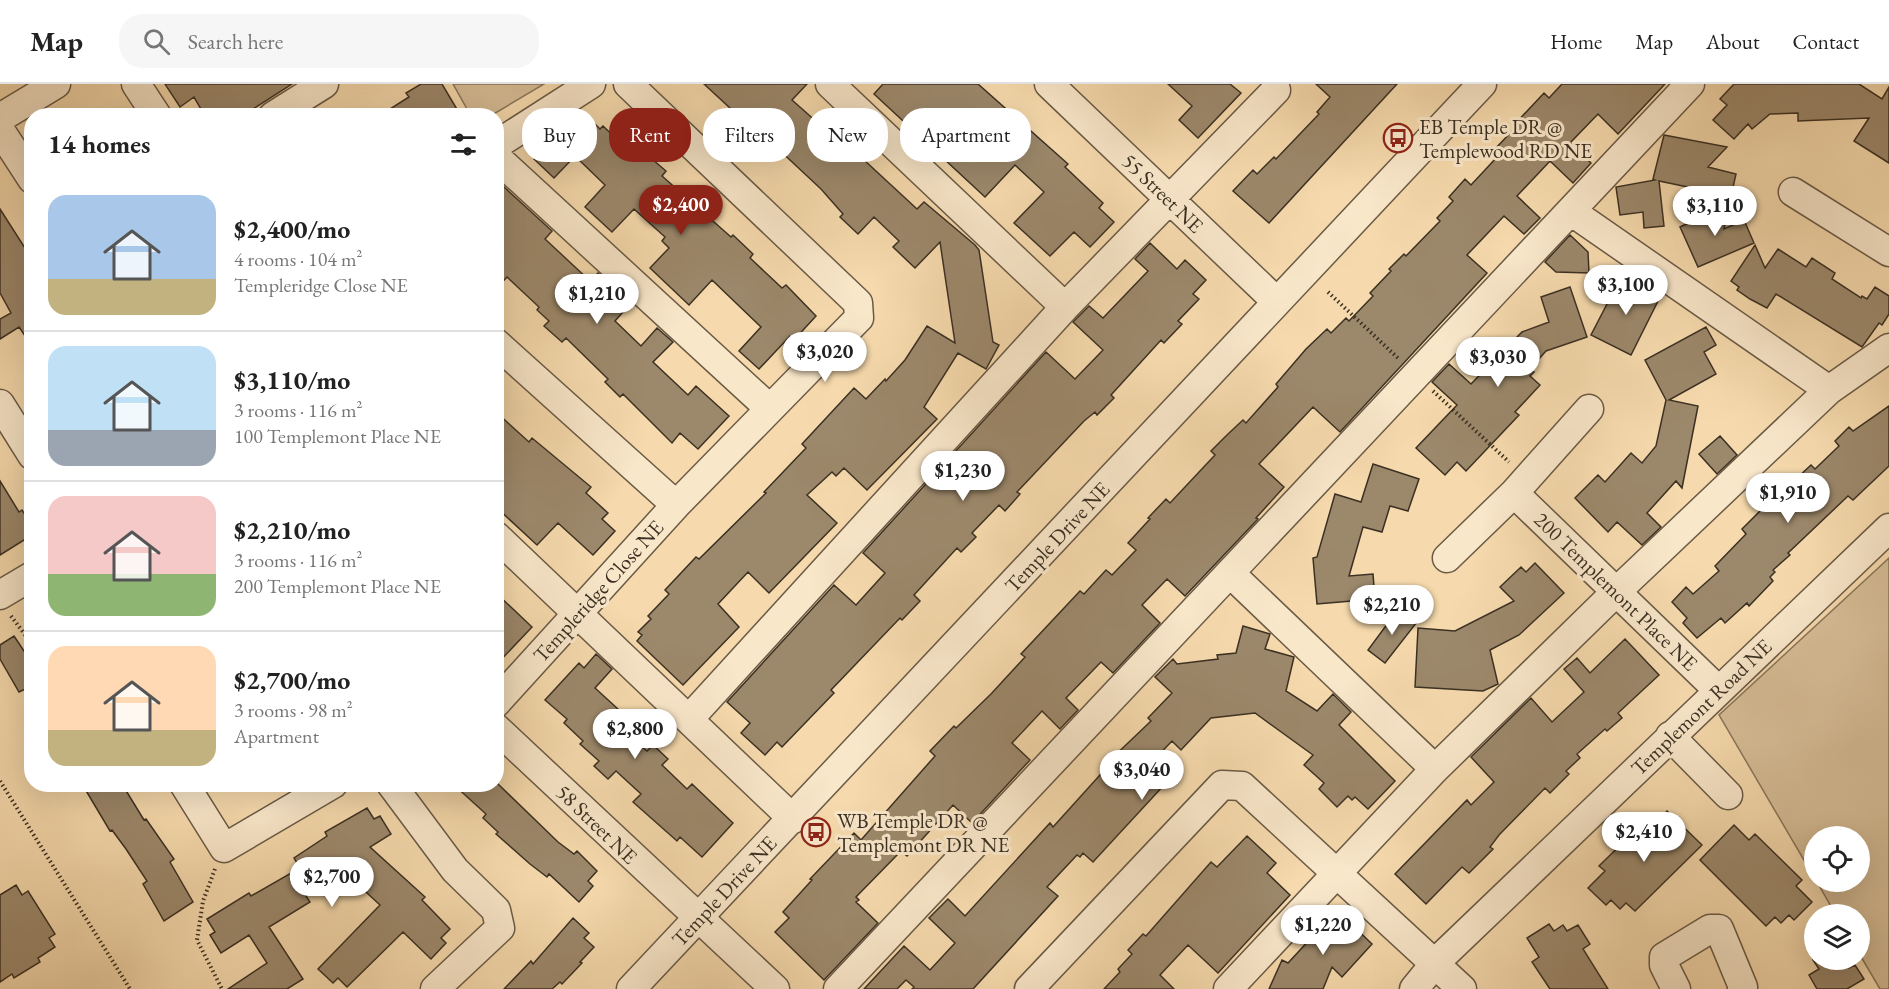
<!DOCTYPE html>
<meta charset="utf-8">
<style>
:root{--surface:#fff;--page:#f6f6f6;--text:#222;--muted:#767676;--line:#e0e0e0;--accent:#8f2418}
body{margin:0;font-family:"EB Garamond",serif;background:var(--page);color:var(--text);height:100vh;display:flex;flex-direction:column;font-size:22px;white-space:nowrap}
*{box-sizing:border-box;margin:0}
p{font-size:20px;color:var(--muted)}
.icon{flex:none;width:33px;height:33px;fill:none;stroke:currentColor;stroke-width:2;stroke-linecap:round;stroke-linejoin:round}
.map{position:relative;flex:1;overflow:hidden}
.sheet{position:absolute;left:24px;top:24px;width:480px;height:684px;display:flex;flex-direction:column;background:var(--surface);border-radius:24px;box-shadow:0 6px 24px #0002}
.sheet>*{flex:none}
.banner{position:absolute;left:522px;top:24px;width:570px;height:54px;display:flex;gap:12px}
.fabs{position:absolute;left:1804px;top:742px;display:grid;gap:12px}
.fabs a{display:grid;place-items:center;width:66px;height:66px;border-radius:50%;background:var(--surface);box-shadow:0 6px 24px #0002;font-size:30px}
.price{position:absolute;translate:-50% -51px;padding:0 14px;border-radius:21px;background:#fff;color:#222;font-size:20px;line-height:39px;filter:drop-shadow(0 2px 3px #0008)}
.price::after{content:'';position:absolute;left:50%;top:36px;width:18px;height:14px;margin-left:-9px;background:inherit;clip-path:polygon(0 0,100% 0,50% 100%)}
.price.current{background:var(--accent);color:#fff}
ul{padding:0;list-style:none}
li{display:flex;align-items:center;gap:18px;height:150px;padding:0 24px}
li+li{border-top:2px solid var(--line)}
li span{display:grid;place-items:center;flex:none;width:168px;height:120px;border-radius:18px;color:#555}
li>.icon{margin-inline-start:auto}
span .icon{width:72px;height:72px;fill:#fffc;stroke-width:1}
li b{font-size:26px}
h2{display:flex;justify-content:space-between;align-items:center;height:72px;padding:0 24px;font-size:26px}
.chip{padding:0 21px;border-radius:24px;background:var(--surface);box-shadow:0 6px 24px #0002;font-size:21px;line-height:54px}
.chip.current{background:var(--accent);color:#fff}
header{display:flex;align-items:center;gap:36px;box-sizing:border-box;height:84px;padding:0 30px;background:var(--surface);border-bottom:2px solid var(--line)}
header strong{font-size:28px}
nav{display:flex;gap:33px;margin-inline-start:auto;font-size:21px}
.search{width:420px;height:54px;background:var(--page);display:flex;align-items:center;gap:15px;box-sizing:border-box;padding:0 21px;border-radius:24px;color:var(--muted);font-size:22px}
.map>svg:first-child{display:block}
.green{fill:#d6bd96;stroke:#88765c;stroke-width:1.5}
.building{fill:#9c886b;stroke:#3b3023;stroke-width:1.5}
.lines{fill:none;stroke-linecap:round;stroke-linejoin:round}
.minor-casing{stroke:#6a5a46;stroke-width:31}
.path{stroke:#3b3023;stroke-width:4;stroke-dasharray:1.5 3;stroke-linecap:butt}
.minor{stroke:#f9e7ca;stroke-width:28}
.labels{text-anchor:middle;dominant-baseline:central;stroke-width:6;stroke-linejoin:round;paint-order:stroke}
.poi-label{font-size:21px;fill:#3b3023;stroke:#f9e7ca;text-anchor:start}
.street-label{font-size:21px;fill:#3b3023;stroke:#f9e7ca}
</style>
<header>
<strong>Map</strong>
<div class="search"><svg class="icon" aria-label="search" viewBox="0 0 24 24"><circle cx="10" cy="10" r="6"/><path d="M15 15l6 6"/></svg>Search here</div>
<nav><a>Home</a><a>Map</a><a>About</a><a>Contact</a></nav>
</header>
<div class="map">
<svg width="1889" height="905" viewBox="0 0 1889 905">
<rect width="100%" height="100%" fill="#f6daad"/>
<filter id="stains"><feTurbulence type="fractalNoise" baseFrequency=".00333" numOctaves="4"/><feColorMatrix values="0 0 0 0 .2 0 0 0 0 .09 0 0 0 0 .02 0 0 0 .5 -.17"/></filter>
<radialGradient id="worn" r=".72"><stop offset=".6" stop-color="#630" stop-opacity="0"/><stop offset="1" stop-color="#630" stop-opacity=".3"/></radialGradient>
<!-- green -->
<path class="green" d="M453,0H544L492,31L471,32Z
M1889,474V905H1880L1860,871V831H1836L1817,798H1860V753H1815V795L1719,631Z"/>
<!-- building -->
<path class="building" d="M165,0H292L242,32H205L194,13L180,23Z
M421,0H442L461,32H379L409,13L406,9Z
M704,0H807L792,16L827,47L841,33L874,64L863,75L917,125L924,118L975,161L979,166L993,258L999,261L986,285L958,269L924,323L937,335L867,406L844,384L836,392L832,388L807,411L837,439L769,509L748,488L718,520L739,543L683,601L637,557L642,551L638,548L651,535L648,532L669,510L665,506L696,473L699,475L766,409L764,408L806,364L802,360L854,304L866,315L885,295L886,297L905,276L927,242L955,259L940,158L915,184L893,163L899,157L874,133L858,150L840,133L843,130L821,105L775,62L770,68L753,53L757,49Z
M883,0H978L1068,80L1065,83L1103,119L1099,124L1114,138L1090,163L1074,148L1050,172L1014,139L1044,108L1015,81L985,113L874,10Z
M1168,0H1230L1241,9L1198,54L1179,36L1192,22Z
M1316,0H1397L1269,139L1233,107L1253,86L1257,90L1274,73L1276,75L1319,30L1317,28L1330,13Z
M1562,0H1665L1618,50L1598,30L1570,59L1591,79L1573,99L1550,77L1517,112L1540,134L1524,150L1504,132L1467,171L1487,189L1340,348L1313,323L1259,380L1284,403L1256,434L1258,435L1185,512L1167,495L1142,521L1160,539L1113,589L1101,578L1066,614L1078,626L1060,645L1042,627L1012,659L1030,676L972,739L953,721L907,772L901,767L856,813L859,816L856,818L878,839L824,896L775,848L789,834L783,828L812,796L810,795L854,749L861,756L935,672L930,667L954,642L956,644L991,610L1025,573L1021,570L1080,507L1084,510L1106,486L1112,491L1136,466L1128,459L1150,435L1148,434L1166,415L1170,419L1215,371L1211,367L1228,350L1243,336L1246,339L1278,303L1276,300L1306,265L1327,245L1331,249L1346,234L1349,237L1373,212L1370,209L1391,187L1389,185L1404,170L1406,172L1440,137L1437,134L1453,117L1449,113L1465,95L1471,101L1498,72L1493,67L1516,43L1514,41L1544,9L1549,14Z
M1734,0H1859L1882,15L1889,3V79L1854,57L1869,34L1798,37V29L1770,30L1752,45L1748,40L1734,55L1713,36L1727,21L1720,15Z
M588,33L600,45L603,42L626,64L632,58L666,87L662,92L731,153L733,151L753,170L750,174L782,204L786,201L816,232L794,256L790,252L759,285L739,267L761,243L712,196L689,221L650,184L669,164L662,157L665,153L634,125L612,148L585,123L605,101L575,72L554,94L534,75L554,55L560,62Z
M1664,51L1727,63L1708,83L1736,90L1731,112L1659,97L1664,142L1644,144L1643,128L1620,131L1616,103L1655,96L1653,95Z
M504,103L552,147L545,155L590,197L598,189L631,219L615,237L641,262L657,244L673,258L653,278L688,311L696,302L729,332L698,365L680,349L672,359L623,310L620,313L605,298L608,295L566,254L562,258L544,242L549,237L537,226L539,223L507,193L496,205V111Z
M1729,121L1724,145L1744,136L1754,159L1698,183L1680,143Z
M0,125L32,175V262L19,243L0,255V235L11,229L0,209Z
M1570,151L1588,168L1589,189L1556,188L1545,178Z
M1150,159L1177,185L1185,176L1206,196L1193,210L1199,215L1178,237L1182,240L1164,259L1161,256L1111,311L1114,314L1097,331L1095,328L1084,337L1050,373L1017,408L1020,410L1005,427L999,421L972,449L976,453L961,468L957,464L914,511L920,517L902,536L900,534L831,606L834,609L782,663L777,658L765,671L741,649L750,639L727,618L834,501L856,521L885,489L863,469L1046,268L1075,295L1103,266L1073,238L1089,222L1103,234L1148,187L1135,175Z
M1755,161L1765,184L1778,165L1806,183L1812,174L1835,189L1832,195L1861,214L1862,212L1867,215L1875,203L1889,212V230L1882,241L1879,239L1862,263L1776,210L1767,224L1750,215L1737,206L1739,203L1731,197Z
M1621,193L1660,213L1631,271L1591,251Z
M1570,203L1587,253L1546,267L1530,285L1534,288L1530,292L1540,301L1515,328L1519,331L1466,387L1457,378L1445,391L1416,364L1457,321L1432,298L1449,280L1471,300L1522,248L1549,238L1541,213Z
M1706,243L1716,261L1704,268L1716,290L1669,316L1698,322L1682,404L1676,397L1647,429L1661,443L1642,461L1617,438L1608,448L1575,414L1598,391L1605,398L1631,369L1642,379L1656,362L1666,316L1645,276Z
M1889,322V382L1853,416L1848,412L1788,469L1790,471L1773,486L1775,488L1770,493L1773,497L1749,522L1747,519L1725,539L1721,534L1697,554L1683,539L1687,534L1672,518L1686,503L1693,510L1719,487L1715,482L1746,450L1742,445L1794,393L1796,395L1811,381L1815,385L1839,362L1835,357L1849,343L1853,347Z
M496,328L529,358L532,354L591,403L586,409L608,429L602,435L615,447L593,471L558,439L537,461L496,423Z
M1720,352L1737,371L1717,390L1699,370Z
M1373,380L1419,395L1408,427L1390,422L1382,448L1363,443L1349,492L1373,490L1375,515L1317,520L1313,474L1317,473L1335,410L1361,418Z
M0,397L19,428L22,426L32,441V451L0,471Z
M1535,479L1564,509L1519,551L1490,566L1498,600L1483,607L1415,603L1418,544L1455,547L1514,517L1500,503L1521,483L1526,488Z
M496,509L532,543L496,581Z
M1399,524L1417,538L1385,579L1368,566Z
M1243,542L1270,550L1265,565L1294,573L1286,607L1317,627L1333,610L1351,628L1339,641L1395,697L1368,725L1355,713L1352,716L1348,712L1337,723L1319,705L1324,699L1304,681L1313,671L1255,629L1211,634L1181,666L1172,657L1146,684L1164,701L1093,778L1083,769L1080,773L1077,771L1047,803L1058,812L973,905H912L914,903L906,896L897,905H864L904,862L930,886L955,859L929,834L948,815L965,832L1050,739L1053,743L1109,681L1107,679L1151,637L1148,634L1172,609L1155,593L1173,575L1177,580L1218,575L1217,571L1236,569Z
M14,552L32,579V602L19,608L0,575V561Z
M1625,555L1659,591L1618,629L1622,634L1607,647L1605,645L1577,670L1580,674L1566,687L1569,690L1550,709L1545,704L1499,751L1490,763L1493,765L1469,789L1462,783L1426,820L1395,790L1467,716L1471,721L1494,698L1471,673L1531,614L1552,638L1584,608L1564,585L1577,574L1590,589Z
M596,570L612,585L595,604L630,636L622,645L647,667L653,661L668,675L662,681L687,705L692,700L733,739L702,773L680,753L677,757L633,718L641,710L616,687L608,695L594,682L599,677L580,660L583,657L564,639L567,635L545,616L579,579L584,584Z
M82,700H122L144,736L146,735L174,775L170,778L193,818L164,837L143,800L147,797L126,765L112,746L110,747Z
M453,700H498L558,758L574,770L577,767L597,787L588,797L593,802L579,818L549,790L547,793L530,780L496,750L498,748L483,734L486,730Z
M367,724L374,735L380,732L391,750L370,763L425,813L422,816L450,845L441,854L446,859L431,875L403,848L347,903L338,894L333,899L318,885L380,821L342,786L304,809L310,818L269,843L303,895L287,905H228L267,879L249,851L221,869L210,851L215,848L207,835L249,809L251,812L300,784L294,774L327,752L325,748Z
M1667,727L1702,761L1635,827L1626,819L1620,825L1611,816L1606,821L1588,804L1605,787L1599,782L1646,736L1652,743Z
M1734,741L1749,756L1755,750L1802,796L1796,802L1812,818L1794,836L1789,831L1781,839L1775,833L1766,842L1700,776Z
M1247,752L1276,779L1267,789L1290,811L1218,889L1188,861L1160,891L1174,905H1104L1120,888L1118,885L1132,870L1128,866L1143,850L1146,852L1211,778L1217,783Z
M16,801L22,811L28,807L55,850L49,854L55,863L38,874L40,878L14,894L12,890L0,898V811Z
M1337,826L1372,860L1342,893L1332,883L1323,905H1269L1282,876L1288,879Z
M573,834L589,849L584,854L594,863L580,878L582,879L562,900L560,898L552,905H504L531,877L533,880Z
M1549,840L1554,847L1563,841L1567,847L1578,841L1590,860L1583,865L1608,905H1550L1532,878L1539,873L1527,854Z
M1813,876H1844L1849,884L1855,881L1864,895L1847,905H1817L1809,891L1819,885Z"/>
<g class="lines">
<!-- minor casing -->
<g class="minor-casing">
<path id="minor" d="M136,0L157,32
M1049,0L1277,218
M273,32L324,0
M0,34L56,0
M0,46L32,95
M496,61L591,0
M496,73L770,325
M1793,108L1889,168
M1572,128L1829,306
M1065,223L1276,6
M496,259L676,421
M0,320L32,371
M1514,409L1718,606
M496,452L793,735
M1447,474L1514,409L1589,325
M1231,490L1435,685
M0,511L32,492
M496,619L676,421L859,234L858,219L628,0
M689,635L1065,223L830,0
M496,644L775,905
M1670,652L1728,711
M184,700L224,764L333,700
M391,700L455,786L496,826L500,844L435,905
M631,905L1482,0
M838,905L1690,0
M1029,905L1222,701L1242,702L1462,905
M1228,905L1435,685L1616,508L1829,306L1889,264
M1414,905L1436,878L1889,444
M1676,905L1664,881V873L1710,845H1719L1743,903L1742,905"/>
</g>
<!-- path -->
<path class="path" d="M1328,208L1399,275
M1433,307L1509,378
M11,532L32,560
M0,697L130,905
M215,785L203,817L197,856L222,905"/>
<!-- minor -->
<use href="#minor" class="minor"/>
</g>
<!-- icons -->
<defs>
<g id="bus-ring" transform="scale(1.5)"><circle r="9.5" fill="#f9e7ca" stroke="#8f2418" stroke-width="1.5"/><path d="M-5-6H5V4H4V6H2V4H-2V6H-4V4H-5ZM-3.5-4V0h7V-4ZM-3.5 1.2v1.5H-2V1.2ZM2 1.2v1.5H3.5V1.2Z" fill="#8f2418"/></g>
</defs>
<g fill-rule="evenodd">
<use href="#bus-ring" x="1398" y="54"/>
<use href="#bus-ring" x="816" y="748"/>
</g>
<g class="labels">
<!-- poi labels -->
<g class="poi-label">
<text x="1419" y="42">EB Temple DR @<tspan x="1419" dy="24">Templewood RD NE</tspan></text>
<text x="837" y="736">WB Temple DR @<tspan x="837" dy="24">Templemont DR NE</tspan></text>
</g>
<!-- street labels -->
<g class="street-label">
<text transform="translate(1163 109) rotate(44)">55 Street NE</text>
<text transform="translate(1057 453) rotate(-47)">Temple Drive NE</text>
<text transform="translate(598 507) rotate(-48)">Templeridge Close NE</text>
<text transform="translate(1616 507) rotate(44)">200 Templemont Place NE</text>
<text transform="translate(1701 623) rotate(-44)">Templemont Road NE</text>
<text transform="translate(597 740) rotate(44)">58 Street NE</text>
<text transform="translate(724 807) rotate(-47)">Temple Drive NE</text>
</g>
</g>
<rect width="100%" height="100%" filter="url(#stains)"/>
<rect width="100%" height="100%" fill="url(#worn)"/>
</svg>
<div class="fabs">
<a><svg class="icon" aria-label="locate" viewBox="0 0 24 24"><circle cx="12" cy="12" r="6"/><path d="M12 2v4M12 18v4M2 12h4M18 12h4"/></svg></a>
<a><svg class="icon" aria-label="layers" viewBox="0 0 24 24"><path d="M12 4l9 5-9 5-9-5zM3 14l9 5 9-5"/></svg></a>
</div>
<b class="price current" style="left:681px;top:152px">$2,400</b>
<b class="price" style="left:1715px;top:153px">$3,110</b>
<b class="price" style="left:1626px;top:232px">$3,100</b>
<b class="price" style="left:597px;top:241px">$1,210</b>
<b class="price" style="left:825px;top:299px">$3,020</b>
<b class="price" style="left:1498px;top:304px">$3,030</b>
<b class="price" style="left:963px;top:418px">$1,230</b>
<b class="price" style="left:1788px;top:440px">$1,910</b>
<b class="price" style="left:1392px;top:552px">$2,210</b>
<b class="price" style="left:635px;top:676px">$2,800</b>
<b class="price" style="left:1142px;top:717px">$3,040</b>
<b class="price" style="left:1644px;top:779px">$2,410</b>
<b class="price" style="left:332px;top:824px">$2,700</b>
<b class="price" style="left:1323px;top:872px">$1,220</b>
<div class="banner">
<a class="chip">Buy</a>
<a class="chip current">Rent</a>
<a class="chip">Filters</a>
<a class="chip">New</a>
<a class="chip">Apartment</a>
</div>
<section class="sheet">
<h2>14 homes<svg class="icon" aria-label="filters" viewBox="0 0 24 24"><path d="M4 7h16M4 17h16"/><circle cx="9" cy="7" r="2"/><circle cx="15" cy="17" r="2"/></svg></h2>
<ul>
<li><span style="background:linear-gradient(#a9c7e8 70%,#c2b280 0)"><svg class="icon" aria-label="home" viewBox="0 0 24 24"><path d="M3 11l9-7 9 7M6 9v11h12V9"/></svg></span><div><b>$2,400/mo</b><p>4 rooms · 104 m²</p><p>Templeridge Close NE</p></div></li>
<li><span style="background:linear-gradient(#bfe0f5 70%,#9aa5b1 0)"><svg class="icon" aria-label="home" viewBox="0 0 24 24"><path d="M3 11l9-7 9 7M6 9v11h12V9"/></svg></span><div><b>$3,110/mo</b><p>3 rooms · 116 m²</p><p>100 Templemont Place NE</p></div></li>
<li><span style="background:linear-gradient(#f6c9c9 65%,#8fb573 0)"><svg class="icon" aria-label="home" viewBox="0 0 24 24"><path d="M3 11l9-7 9 7M6 9v11h12V9"/></svg></span><div><b>$2,210/mo</b><p>3 rooms · 116 m²</p><p>200 Templemont Place NE</p></div></li>
<li><span style="background:linear-gradient(#ffd9b3 70%,#c2b280 0)"><svg class="icon" aria-label="home" viewBox="0 0 24 24"><path d="M3 11l9-7 9 7M6 9v11h12V9"/></svg></span><div><b>$2,700/mo</b><p>3 rooms · 98 m²</p><p>Apartment</p></div></li>
</ul>
</section>
</div>
